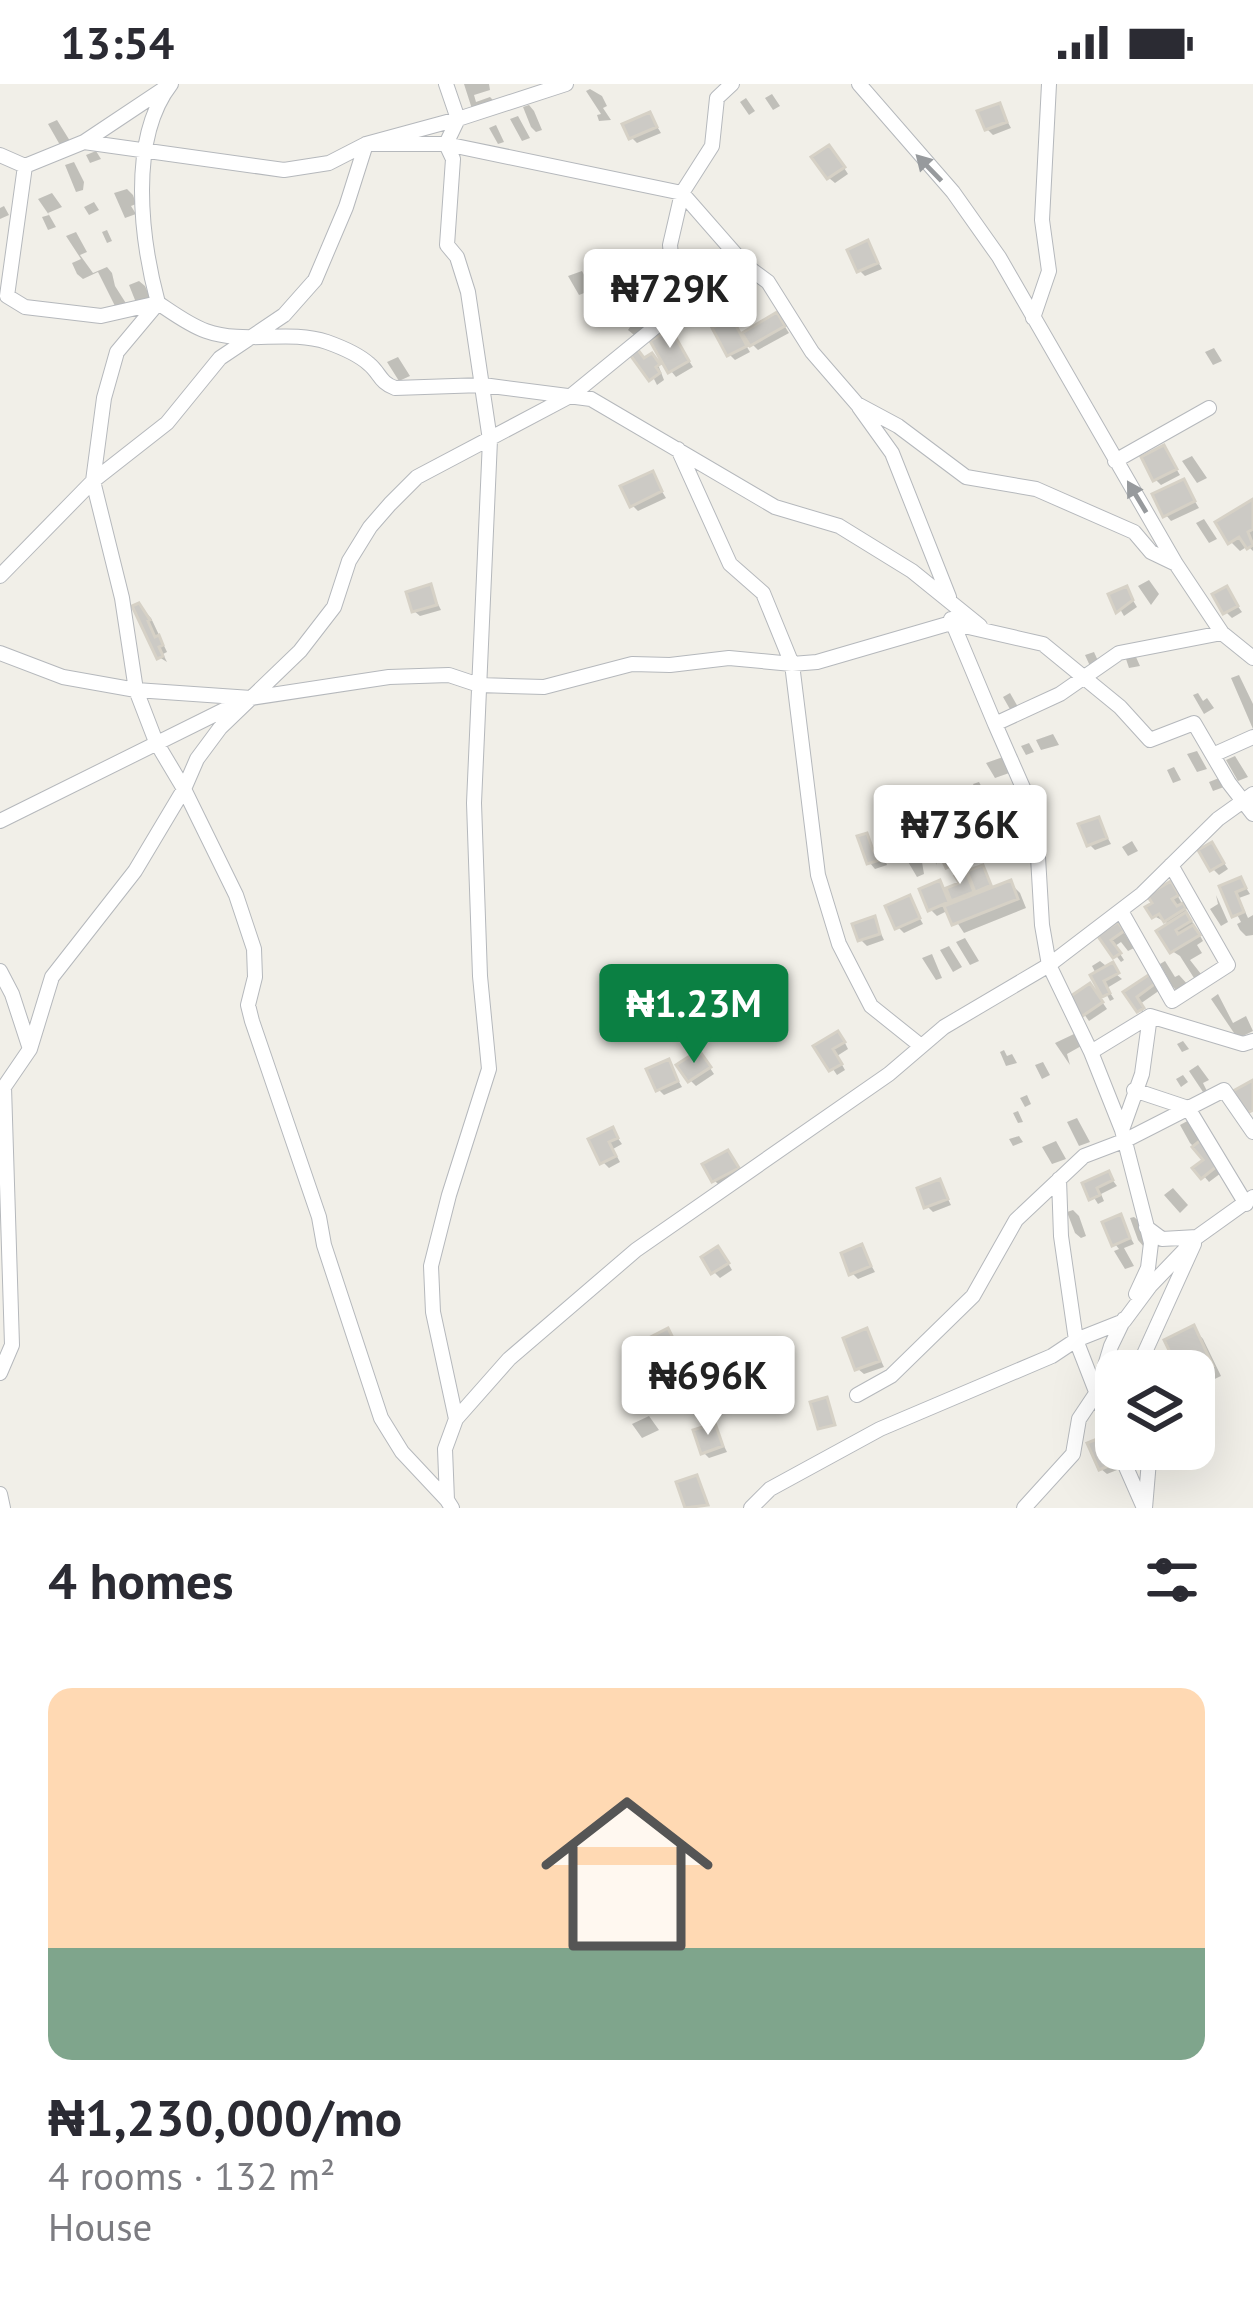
<!DOCTYPE html>
<meta charset="utf-8">
<style>
:root{--surface:#fff;--page:#f7f7f7;--text:#2b2b33;--muted:#7c7c81;--line:#e1e1e2;--accent:#0b8043}
body{margin:0;font-family:"PT Sans",sans-serif;background:var(--page);color:var(--text);height:100vh;display:flex;flex-direction:column;font-size:45px;white-space:nowrap}
*{box-sizing:border-box;margin:0}
p{font-size:39px;color:var(--muted)}
.icon{flex:none;width:66px;height:66px;fill:none;stroke:currentColor;stroke-width:2;stroke-linecap:round;stroke-linejoin:round}
.map{position:relative;height:1424px;overflow:hidden}
.side{display:flex;flex-direction:column;background:var(--surface);flex:1}
.side>*{flex:none}
.fabs{position:absolute;left:1095px;top:1266px;display:grid;gap:24px}
.fabs a{display:grid;place-items:center;width:120px;height:120px;border-radius:24px;background:var(--surface);box-shadow:0 12px 48px #0002;font-size:60px}
.price{position:absolute;translate:-50% -102px;padding:0 27px;border-radius:12px;background:#fff;color:#222;font-size:39px;line-height:78px;filter:drop-shadow(0 3px 6px #0008)}
.price::after{content:'';position:absolute;left:50%;top:72px;width:36px;height:27px;margin-left:-18px;background:inherit;clip-path:polygon(0 0,100% 0,50% 100%)}
.price.on{background:var(--accent);color:#fff}
ul{padding:0;list-style:none}
li{display:grid;align-content:center;gap:24px;height:636px;padding:0 48px}
li+li{border-top:3px solid var(--line)}
li span{display:grid;place-items:center;height:372px;border-radius:24px;color:#555}
li>.icon{margin-inline-start:auto}
span .icon{width:216px;height:216px;fill:#fffc;stroke-width:1}
li b{font-size:51px}
h2{display:flex;justify-content:space-between;align-items:center;height:144px;padding:0 48px;font-size:51px}
.status{display:flex;justify-content:space-between;align-items:center;height:84px;padding:0 60px;background:var(--surface);direction:ltr}
.status svg{height:33px;fill:currentColor}
.map>svg:first-child{display:block}
.shadow{fill:#0003}
.building{fill:#cccac5;stroke:#d6d1c6;stroke-width:3}
.lines{fill:none;stroke-linecap:round;stroke-linejoin:round}
.street-casing{stroke:#b5b8bc;stroke-width:16}
.street{stroke:#fff;stroke-width:14}
.oneway{fill:#979a9d}
</style>
<div class="status"><b>13:54</b><svg viewBox="0 0 49 12"><path d="M0 12V9h3v3zM5 12V6h3v6zM10 12V3h3v9zM15 12V0h3v12zM26 1h20v11H26zM47 4h2v5h-2z"/></svg></div>
<div class="map">
<svg width="1253" height="1424" viewBox="0 0 1253 1424">
<rect width="100%" height="100%" fill="#f1efe8"/>
<!-- shadow -->
<path class="shadow" d="M464,0H489L490,6L474,11L476,18L490,13L496,19L472,25Z
M590,5L602,12L607,22L603,24L611,36L599,37L597,31L601,30L586,7Z
M772,10L780,22L773,26L765,14Z
M746,14L755,27L749,31L740,18Z
M529,21L534,27L542,46L536,48L531,43L523,23Z
M999,22L1011,44L993,51L987,45Z
M650,31L661,49L637,59L631,53Z
M518,32L530,54L522,57L510,35Z
M57,36L70,57L60,61L48,40Z
M496,41L504,58L498,60L489,44Z
M96,67L101,75L90,79L86,71Z
M835,70L848,90L835,99L829,94Z
M74,78L84,98L83,106L76,108L65,81Z
M127,105L133,111L136,120L131,122L136,130L125,134L114,109Z
M52,109L62,123L48,129L56,143L48,146L42,133L49,131L38,115Z
M94,118L99,126L89,131L84,123Z
M4,122L9,131L0,135V124Z
M107,146L112,157L107,159L102,148Z
M76,148L87,168L80,171L93,189L107,183L112,189L115,202L129,224L115,222L98,188L83,195L77,190L72,179L81,175L66,152Z
M868,160L882,185L865,192L859,186Z
M582,187L592,206L579,211L568,192Z
M139,197L145,202L154,222L137,221L129,201Z
M642,226L653,236L639,255L628,246Z
M731,237L750,268L735,276L729,270Z
M782,238L789,249L758,266L744,252Z
M671,249L693,283L676,293L671,287Z
M1214,264L1222,277L1213,281L1205,268Z
M398,273L410,292L399,297L387,278Z
M645,277L657,278L664,296L657,301Z
M1164,365L1180,391L1161,401L1155,395Z
M1192,372L1207,394L1197,399L1182,377Z
M652,391L666,414L638,427L632,421Z
M1183,398L1199,424L1171,437L1166,431Z
M1253,418V467L1248,462L1240,467L1231,458Z
M1204,435L1217,455L1209,459L1196,439Z
M1149,496L1159,510L1151,521L1138,502Z
M430,504L441,526L420,532L414,527Z
M1126,505L1137,523L1124,532L1112,511Z
M1226,506L1242,528L1232,534L1226,528Z
M139,522L151,534L167,568L163,570L167,578L159,573Z
M1094,568L1099,579L1090,582L1085,571Z
M1136,573L1140,582L1129,584L1126,575Z
M1239,591L1253,620V645L1231,594Z
M1010,609L1018,623L1011,627L1003,613Z
M1198,609L1203,617L1207,614L1214,624L1204,630L1193,611Z
M1053,650L1059,661L1041,666L1036,656Z
M1029,659L1034,668L1026,671L1021,662Z
M1197,667L1207,685L1197,688L1187,670Z
M1235,672L1248,693L1238,697L1226,676Z
M1003,673L1012,688L995,694L986,679Z
M1174,683L1181,696L1173,699L1167,686Z
M1219,694L1224,703L1213,707L1209,698Z
M979,698L987,713L981,716L973,700Z
M1021,719L1031,732L1002,749L996,744Z
M933,721L957,756L968,783L954,788L948,783L951,775L947,764L933,770L937,781L925,763L916,766L921,772L924,790L917,793L904,771L907,770L902,764L895,738L906,757L921,752L927,758L947,752L940,745L930,722Z
M1098,736L1111,760L1095,766L1089,760Z
M866,752L876,768L884,773L887,781L875,785L870,779Z
M1132,757L1138,767L1128,772L1122,763Z
M1212,761L1228,785L1219,791L1213,785Z
M982,784L994,805L1010,799L1020,809L1026,824L964,849L949,826L937,832L931,826L939,800L947,807L962,801L959,793Z
M1241,796L1250,810L1239,814L1248,834L1253,831V851L1246,852L1240,846L1237,840L1241,838L1223,804Z
M1171,800L1203,857L1197,861L1202,869L1190,876L1201,890L1194,894L1180,872L1172,867L1171,841L1154,832Z
M1216,811L1228,838L1221,842L1210,825L1218,820Z
M909,815L923,840L904,849L898,843Z
M874,835L884,856L867,862L861,856Z
M1123,847L1134,864L1128,867L1121,858L1115,862L1124,876L1121,878L1101,852Z
M965,854L979,877L970,881L956,858Z
M949,862L962,883L953,888L940,866Z
M932,870L942,894L936,896L922,874Z
M1100,877L1122,895L1107,904L1114,915L1110,917L1092,882Z
M1165,877L1175,893L1179,891L1189,902L1178,908L1172,902L1160,880Z
M1156,900L1160,906L1140,920L1145,932L1128,909Z
M1096,909L1107,925L1089,937L1073,915Z
M1218,910L1233,939L1246,932L1253,947L1239,954L1234,949L1211,915Z
M1074,950L1083,961L1067,970L1070,981L1055,959Z
M844,957L848,965L837,972L845,986L837,991L818,963Z
M1183,957L1189,965L1182,968L1177,960Z
M1004,966L1007,972L1012,970L1017,979L1006,982L1000,968Z
M704,975L714,990L696,1002L690,996Z
M1043,978L1050,991L1042,995L1035,981Z
M668,979L682,1003L664,1011L658,1005Z
M1198,981L1209,996L1203,999L1208,1009L1205,1011L1189,987Z
M1183,991L1188,998L1181,1003L1176,995Z
M1027,1011L1031,1020L1025,1023L1020,1014Z
M1018,1027L1023,1038L1018,1039L1013,1029Z
M1077,1034L1090,1058L1079,1062L1067,1038Z
M1191,1035L1225,1086L1209,1098L1197,1084L1207,1076L1190,1059L1180,1041Z
M612,1046L622,1060L613,1065L620,1078L609,1084L603,1078Z
M1019,1052L1023,1058L1013,1062L1009,1055Z
M1056,1057L1066,1075L1052,1080L1042,1063Z
M728,1069L742,1090L720,1102L715,1097Z
M1108,1090L1117,1102L1101,1110L1104,1117L1098,1120L1086,1101Z
M939,1098L951,1121L933,1128L927,1122Z
M1173,1104L1188,1121L1180,1129L1164,1111Z
M1073,1126L1079,1132L1086,1152L1081,1154L1075,1149L1067,1128Z
M1134,1133L1140,1138L1148,1161L1144,1163L1138,1156L1130,1134Z
M1120,1134L1134,1160L1124,1164L1134,1182L1125,1185L1114,1167L1119,1165L1115,1160Z
M861,1164L875,1188L858,1195L852,1189Z
M724,1172L732,1186L720,1194L714,1188Z
M1194,1245L1203,1255L1221,1292L1196,1304L1194,1287H1182Z
M668,1248L680,1266L659,1277L653,1271Z
M867,1248L884,1283L864,1290L858,1285Z
M649,1332L659,1346L642,1354L632,1340Z
M714,1342L727,1368L709,1374L703,1368Z
M1106,1354L1122,1384L1107,1390L1101,1385Z"/>
<!-- building -->
<path class="building" d="M1000,19L1007,38L985,46L977,27Z
M650,28L657,43L629,55L622,40Z
M829,61L845,83L827,95L811,73Z
M868,156L878,179L857,188L847,166Z
M777,228L785,242L750,262L742,249Z
M732,234L747,262L727,272L712,244Z
M671,245L689,277L668,289L650,257Z
M635,262L644,274L652,269L660,280L656,283L660,289L649,297L628,268Z
M1164,361L1177,385L1153,397L1141,373Z
M653,387L662,407L630,423L620,402Z
M1184,395L1195,417L1163,433L1152,410Z
M1253,415V445L1248,448L1253,461L1247,465L1239,453L1228,460L1215,438Z
M431,500L437,521L412,528L406,508Z
M1127,502L1133,516L1116,529L1108,510Z
M1227,502L1238,522L1223,530L1212,510Z
M139,519L150,536L148,537L155,553L159,551L163,561L159,563L163,572L157,575L132,522Z
M1021,716L1027,726L993,746L987,735Z
M1099,733L1107,754L1087,762L1078,740Z
M896,734L904,755L922,748L924,756L899,765L888,738Z
M951,747L964,777L946,784L942,775L947,773L941,759L930,764L934,775L928,777L921,760Z
M867,749L873,766L879,764L883,775L867,780L857,752Z
M1212,758L1224,779L1210,787L1198,766Z
M983,781L991,801L975,808L967,787Z
M966,788L974,808L951,817L946,804L959,799L955,792Z
M1241,793L1246,804L1236,808L1244,828L1232,833L1219,802Z
M940,796L949,818L928,827L919,805Z
M1011,796L1018,815L952,841L944,822Z
M1171,797L1179,811L1172,815L1177,822L1183,819L1186,824L1164,838L1159,830L1152,834L1145,823L1152,819L1147,811Z
M910,811L920,834L895,845L885,822Z
M1186,828L1191,837L1176,846L1178,850L1193,841L1200,851L1170,869L1156,847Z
M875,832L880,850L858,857L852,840Z
M1118,838L1124,847L1111,856L1121,869L1113,874L1097,851Z
M1113,878L1119,889L1104,897L1110,909L1102,913L1090,891Z
M1150,890L1156,899L1137,913L1144,924L1137,928L1123,908Z
M1090,899L1103,918L1081,933L1068,914Z
M838,947L845,958L833,965L842,980L829,987L813,962Z
M699,966L711,983L688,998L676,981Z
M669,975L678,997L656,1007L646,985Z
M1253,996V1026L1245,1030L1233,1007Z
M613,1043L618,1054L609,1058L616,1072L600,1080L588,1055Z
M1202,1055L1221,1079L1201,1095L1192,1084L1203,1076L1192,1063Z
M728,1066L739,1084L712,1098L702,1080Z
M1109,1087L1113,1096L1097,1104L1100,1111L1089,1116L1082,1099Z
M940,1095L948,1115L924,1124L917,1104Z
M1121,1130L1130,1154L1112,1162L1102,1138Z
M862,1160L871,1182L849,1191L841,1169Z
M718,1162L729,1179L711,1190L701,1173Z
M1194,1241L1213,1282L1194,1291V1287H1179L1164,1256Z
M668,1244L676,1260L651,1273L643,1257Z
M867,1244L880,1277L855,1286L843,1254Z
M827,1313L835,1341L818,1345L810,1318Z
M715,1339L723,1362L701,1370L693,1346Z
M1107,1351L1118,1378L1099,1386L1087,1359Z
M697,1391L708,1421L685,1424L676,1398Z"/>
<g class="lines">
<!-- street casing -->
<g class="street-casing">
<path id="street" d="M171,0C128,55 141,156 158,219C173,229 189,241 206,247C245,261 288,245 327,258C341,263 358,270 369,280C380,289 380,299 395,304L483,301L591,315L775,423L839,442L912,487L980,542
M446,0L458,35L446,60L453,75L447,161L457,173L468,208L490,356L474,719L480,892L489,985L449,1111L431,1182L433,1228L456,1335
M859,0L953,108L999,173L1176,480L1222,549L1253,574
M84,58L165,4
M0,71L25,82L84,58L284,86L329,79L366,60L458,35L566,0
M25,82L7,212L25,223L101,232L158,219
M158,219L117,268L104,314L93,397L122,514L136,606L156,658L184,705L236,811L254,865L255,893L248,921L252,937L319,1133L324,1161L381,1334L402,1368L447,1416
M1033,234L1049,187L1042,136L1049,0
M665,235L745,181
M859,323L892,369L949,513
M678,365L730,480L763,509L792,580L818,791L839,860L871,922L921,962
M1115,377L1209,324
M0,492L93,397L167,339L220,274L284,231L315,196L346,123L366,60H446L682,109L745,181L768,198L812,268L857,320L898,342L966,393L1036,405L1134,448L1151,468L1176,480
M951,535L995,640
M0,569L63,593L136,606L251,614L389,593L449,591L479,601L544,603L632,580L670,581L729,574L792,580L817,578L951,539L1043,560L1120,623L1150,656L1194,639L1229,699L1253,730
M1215,670L1253,653
M0,737L240,618
M1121,827L1172,917L1228,881L1171,781
M0,887L12,910L30,965
M1091,968L1150,932L1243,960L1253,957
M1134,1006L1188,1024L1246,1120
M1122,1046L1091,968L1049,881L1042,841L1037,756L1028,715L995,640L1060,610L1119,569L1222,549
M1059,1095L1061,1152L1076,1256L1116,1359
M1146,1143L1162,1155L1197,1153
M1136,1210L1148,1184L1151,1159L1122,1046L1142,990L1150,932
M1143,1287L1140,1279L1194,1160
M0,1289L12,1261L4,1003L30,965L52,893L135,787L184,705L197,675L220,644L300,567L334,523L349,477L370,443L390,420L417,393L572,311L665,235L673,191L670,161L682,109L712,62L717,14L732,0
M857,1311L891,1292L973,1212L1016,1136L1084,1072L1126,1056L1224,1006L1253,1048
M1118,1365L1144,1424
M0,1410L3,1424
M452,1424L447,1416L445,1365L456,1335L509,1275L636,1166L889,990L944,943L1049,881L1142,810L1218,735L1253,710
M751,1424L770,1405L880,1345L1052,1272L1076,1256L1124,1237L1150,1202L1197,1153L1253,1113
M1024,1424L1073,1370L1079,1335L1097,1308L1111,1262L1124,1235
M1145,1424L1150,1365"/>
</g>
<!-- street -->
<use href="#street" class="street"/>
</g>
<!-- one-way arrows -->
<defs><path id="oneway-solid" d="M-6-.8H1V-3.2L6.5 0L1 3.2V.8H-6Z" transform="scale(3)"/></defs>
<g class="oneway">
<use href="#oneway-solid" transform="translate(929 84) rotate(-134)"/>
<use href="#oneway-solid" transform="translate(1137 413) rotate(-121)"/>
</g>
</svg>
<div class="fabs">
<a><svg class="icon" aria-label="layers" viewBox="0 0 24 24"><path d="M12 4l9 5-9 5-9-5zM3 14l9 5 9-5"/></svg></a>
</div>
<b class="price" style="left:670px;top:267px">₦729K</b>
<b class="price" style="left:960px;top:803px">₦736K</b>
<b class="price on" style="left:694px;top:982px">₦1.23M</b>
<b class="price" style="left:708px;top:1354px">₦696K</b>
</div>
<section class="side">
<h2>4 homes<svg class="icon" aria-label="filters" viewBox="0 0 24 24"><path d="M4 7h16M4 17h16"/><circle cx="9" cy="7" r="2"/><circle cx="15" cy="17" r="2"/></svg></h2>
<ul>
<li><span style="background:linear-gradient(#ffd9b3 70%,#7fa58c 0)"><svg class="icon" aria-label="home" viewBox="0 0 24 24"><path d="M3 11l9-7 9 7M6 9v11h12V9"/></svg></span><div><b>₦1,230,000/mo</b><p>4 rooms · 132 m²</p><p>House</p></div></li>
</ul>
</section>
